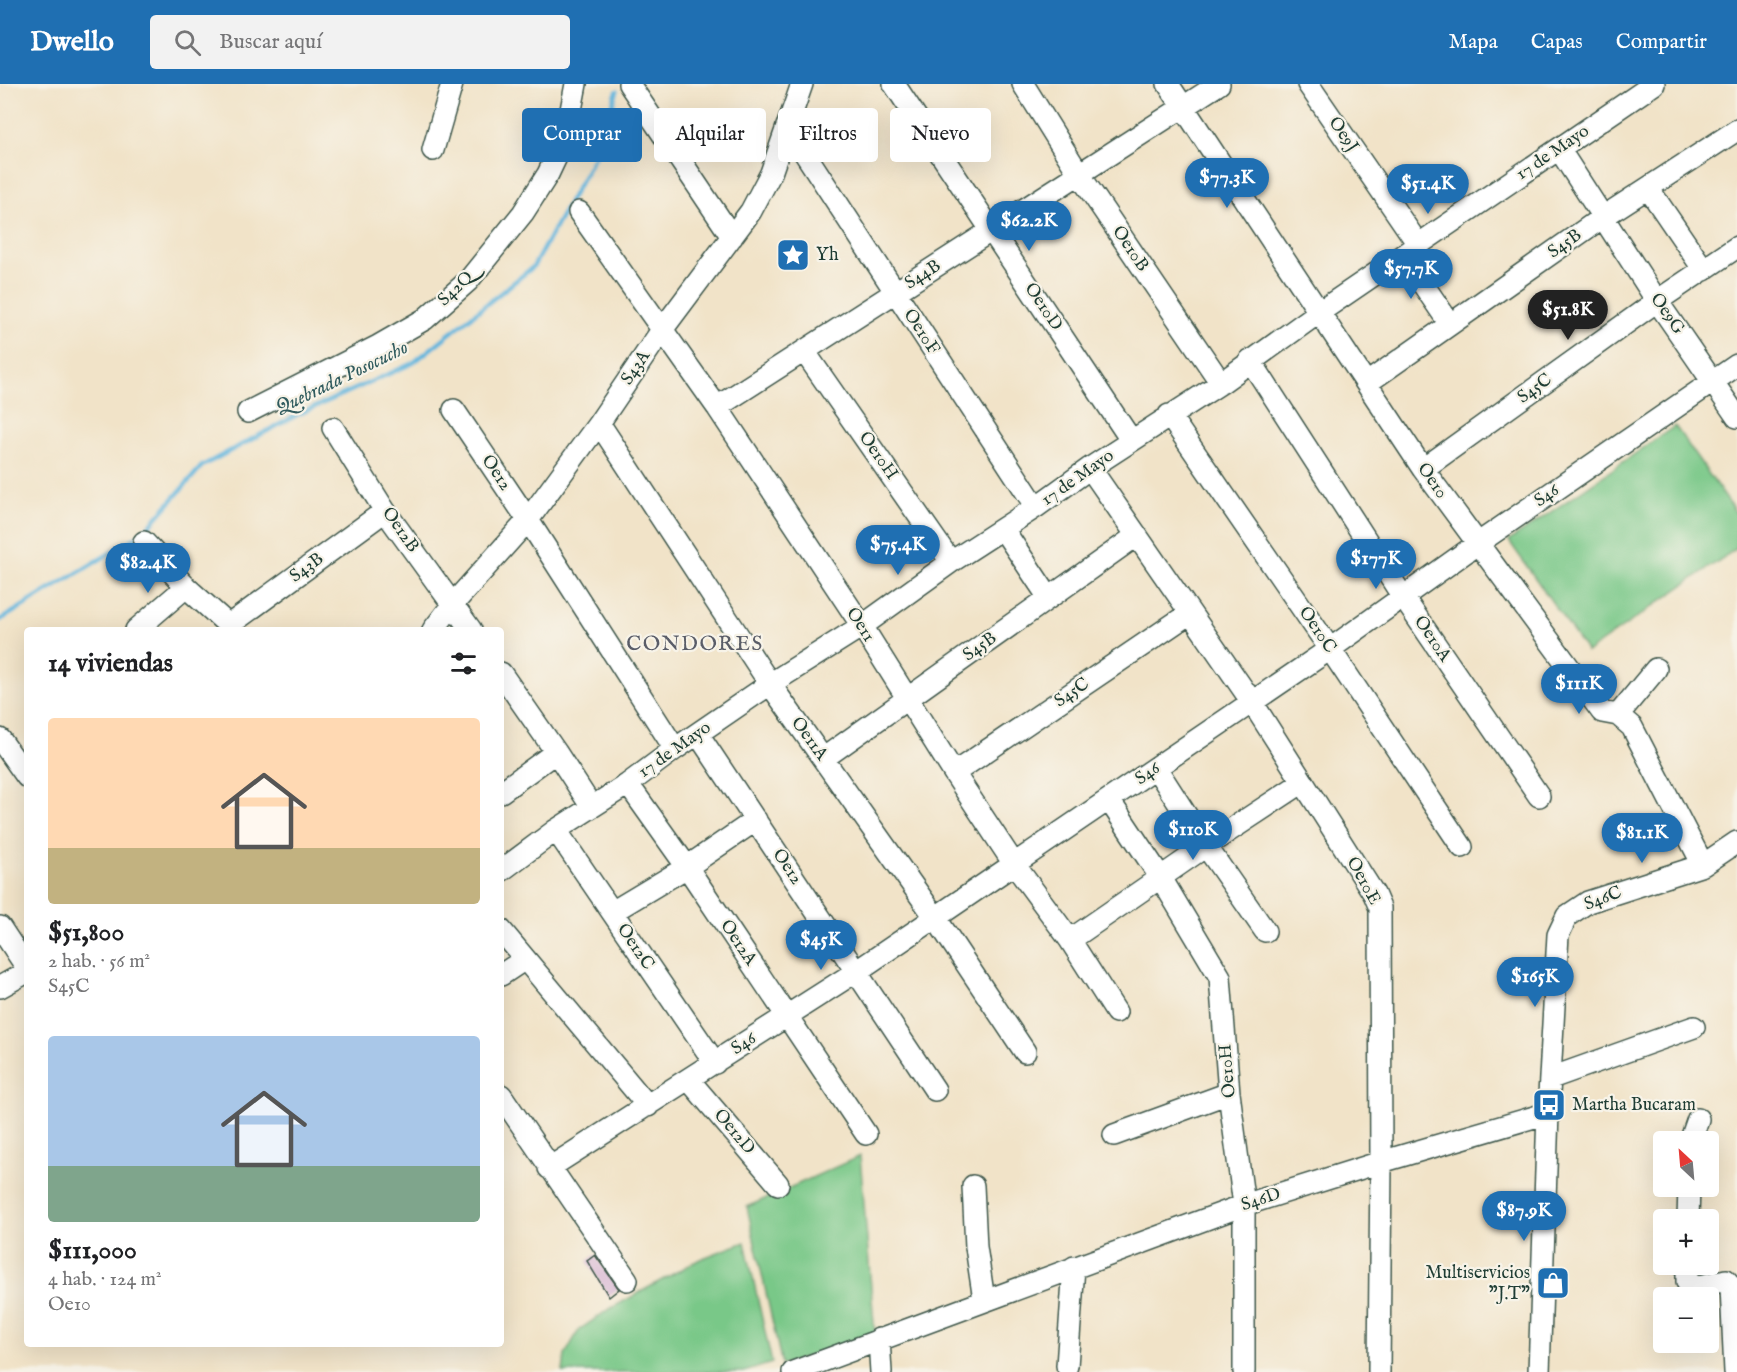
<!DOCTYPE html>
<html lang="es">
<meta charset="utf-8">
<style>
:root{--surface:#fff;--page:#f2f2f2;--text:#202124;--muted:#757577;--accent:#1f6fb2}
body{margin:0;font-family:"IM FELL English",serif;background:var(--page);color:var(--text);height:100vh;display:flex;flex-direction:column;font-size:22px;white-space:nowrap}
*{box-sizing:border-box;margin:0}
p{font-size:20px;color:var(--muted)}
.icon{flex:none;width:33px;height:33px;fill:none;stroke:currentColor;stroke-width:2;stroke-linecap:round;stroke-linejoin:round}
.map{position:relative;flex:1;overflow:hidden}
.drawer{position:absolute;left:24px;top:543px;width:480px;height:720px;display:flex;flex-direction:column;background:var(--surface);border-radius:6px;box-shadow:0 6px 24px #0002}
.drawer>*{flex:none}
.banner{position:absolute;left:522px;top:24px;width:570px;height:54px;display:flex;gap:12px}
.needle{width:39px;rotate:334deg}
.controls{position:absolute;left:1653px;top:1047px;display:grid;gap:12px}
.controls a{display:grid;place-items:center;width:66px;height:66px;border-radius:6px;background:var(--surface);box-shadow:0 6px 24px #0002;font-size:30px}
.price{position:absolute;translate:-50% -51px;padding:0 14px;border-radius:21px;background:var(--accent);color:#fff;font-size:20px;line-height:39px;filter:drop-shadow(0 2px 3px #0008)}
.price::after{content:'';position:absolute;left:50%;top:36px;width:18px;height:14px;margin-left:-9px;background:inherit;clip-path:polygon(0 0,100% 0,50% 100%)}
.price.on{background:#222;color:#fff}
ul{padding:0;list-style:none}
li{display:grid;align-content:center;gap:12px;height:318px;padding:0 24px}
li span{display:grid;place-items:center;height:186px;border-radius:6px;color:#555}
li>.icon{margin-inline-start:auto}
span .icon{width:108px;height:108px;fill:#fffc;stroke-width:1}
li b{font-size:26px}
h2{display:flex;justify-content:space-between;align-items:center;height:72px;padding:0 24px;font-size:26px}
.tag{padding:0 21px;border-radius:6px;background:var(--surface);box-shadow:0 6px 24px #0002;font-size:21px;line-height:54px}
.tag.on{background:var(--accent);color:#fff}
header{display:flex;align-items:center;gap:36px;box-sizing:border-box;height:84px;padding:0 30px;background:var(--accent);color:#fff}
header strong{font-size:28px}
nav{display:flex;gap:33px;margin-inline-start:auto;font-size:21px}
.search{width:420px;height:54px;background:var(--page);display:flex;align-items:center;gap:15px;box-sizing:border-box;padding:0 21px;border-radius:6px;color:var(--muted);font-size:22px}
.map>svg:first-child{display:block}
.green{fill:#79c888;stroke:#4c825e;stroke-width:1.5}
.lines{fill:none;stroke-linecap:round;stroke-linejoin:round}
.stream{stroke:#61b5dd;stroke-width:4.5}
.building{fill:#c798ca}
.minor-casing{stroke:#3e564a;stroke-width:24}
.minor{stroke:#fff;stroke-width:21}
.labels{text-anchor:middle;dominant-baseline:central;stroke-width:4.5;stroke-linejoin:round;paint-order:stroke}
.street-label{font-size:18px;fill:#1f3d34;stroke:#f7f3e8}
.poi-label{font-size:18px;fill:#1f3d34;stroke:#f7f3e8;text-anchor:start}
.water-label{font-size:20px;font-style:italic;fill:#305b5e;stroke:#f7f3e8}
.quarter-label{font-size:21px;letter-spacing:1.5px;fill:#5a5d68;stroke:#f7f3e8}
</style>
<header>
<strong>Dwello</strong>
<div class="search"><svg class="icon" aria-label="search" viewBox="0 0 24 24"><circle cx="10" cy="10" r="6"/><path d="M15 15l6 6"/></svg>Buscar aquí</div>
<nav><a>Mapa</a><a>Capas</a><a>Compartir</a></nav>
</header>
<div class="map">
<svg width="1737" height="1288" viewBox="0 0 1737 1288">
<rect width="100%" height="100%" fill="#f7f3e8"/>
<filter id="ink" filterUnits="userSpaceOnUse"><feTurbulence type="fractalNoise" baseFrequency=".0167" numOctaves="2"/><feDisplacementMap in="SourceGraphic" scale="12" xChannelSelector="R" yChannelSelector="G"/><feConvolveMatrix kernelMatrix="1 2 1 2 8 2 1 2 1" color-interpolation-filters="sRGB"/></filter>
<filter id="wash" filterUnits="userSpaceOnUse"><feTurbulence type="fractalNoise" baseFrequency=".008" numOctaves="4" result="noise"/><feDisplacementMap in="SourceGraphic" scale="24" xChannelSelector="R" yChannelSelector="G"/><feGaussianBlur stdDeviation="1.35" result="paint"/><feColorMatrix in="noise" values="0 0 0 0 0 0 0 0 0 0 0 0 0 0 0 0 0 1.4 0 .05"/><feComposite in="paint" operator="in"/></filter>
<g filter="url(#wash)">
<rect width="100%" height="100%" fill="#f1e3c8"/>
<!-- green -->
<path class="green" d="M1675,342L1737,430V464L1587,568L1509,457Z
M860,1072L875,1251L782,1281L747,1123Z
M745,1158L772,1279L744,1288H563L565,1271L579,1246L608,1226L700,1175Z"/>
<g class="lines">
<!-- stream -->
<path class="stream" d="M0,536L143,449L202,382L297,331L413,279L533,183L597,68L617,7"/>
</g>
<g id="blocks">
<!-- building -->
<path class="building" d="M595,1171L619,1205L609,1213L587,1177Z"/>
</g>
</g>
<g filter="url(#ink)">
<use href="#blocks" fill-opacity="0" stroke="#3e564a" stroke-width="1.5"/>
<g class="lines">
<!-- minor casing -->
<g class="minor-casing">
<path id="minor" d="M629,0L732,153
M894,0L1131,356
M1023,0L1079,90L1221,299
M1168,0L1423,385L1602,628L1618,631L1632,643L1703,781
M1308,0L1418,160
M787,42L1036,423
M1559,65L1657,217L1737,333
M433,66L452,0
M1648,104L1704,186
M579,128L717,323L862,542L954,689L1014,780L1070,856L1116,928
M1403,171L1450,240
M804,267L951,478
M1250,276L1403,513L1539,712
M1367,299L1603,133L1737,46
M717,323L1219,0
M454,326L528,436L675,665
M248,328L378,262L425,235L468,197L523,129L548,90L566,52L576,0
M1169,331L1330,565L1462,763
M599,339L770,600L935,833L1025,968
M333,344L385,427L471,546
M1090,384L1252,618L1374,810L1380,824L1381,1078L1379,1288
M1423,385L1657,217L1737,163
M1003,445L1049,514
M144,458L186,503L234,546
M229,541L385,427
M136,546L186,503
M433,546L453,520L528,436L599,339L662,246L751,127L771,89L802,0
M501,589L556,668L591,722
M1618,631L1656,585
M698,650L935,1006
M0,655L27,693
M824,674L1136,452
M1156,684L1206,762L1265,847
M954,689L1190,529
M628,700L687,783L866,1050
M501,708L556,668
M1109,716L1161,794L1220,893L1229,1009L1244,1121V1288
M556,746L715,979
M501,787L556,746L628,700L675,665L770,600L862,542L951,478L1036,423L1090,384L1221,299L1318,229L1654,0
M612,828L687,783L756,736
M0,843L27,884
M501,846L648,1022
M1070,856L1206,762L1303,698
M501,891L525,875
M0,903L27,888
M1551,994L1694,943
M689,996L778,1100
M501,1011L627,1196
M1114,1051L1229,1009
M1690,1058L1698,1035
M549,1084L857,887L1330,565L1477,460L1737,281
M973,1102L976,1163L984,1216
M1688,1136L1689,1102
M1687,1180V1198L1690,1202L1696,1203L1726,1196L1731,1202L1735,1288
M879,1255L881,1288
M1067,1282L1074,1183
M793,1288L1244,1121L1381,1078L1548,1029
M1539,1288L1548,1029L1558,851L1567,832L1588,818L1703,781L1737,758"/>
</g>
<!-- minor -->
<use href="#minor" class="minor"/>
</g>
</g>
<!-- icons -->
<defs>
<g id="sight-square" transform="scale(1.725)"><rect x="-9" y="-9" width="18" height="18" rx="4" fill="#1f6fb2" stroke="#f7f3e8"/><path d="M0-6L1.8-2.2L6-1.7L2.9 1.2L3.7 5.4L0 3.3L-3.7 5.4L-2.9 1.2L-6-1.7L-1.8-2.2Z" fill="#fff"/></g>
<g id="bus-square" transform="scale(1.725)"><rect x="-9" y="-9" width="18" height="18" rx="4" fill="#1f6fb2" stroke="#f7f3e8"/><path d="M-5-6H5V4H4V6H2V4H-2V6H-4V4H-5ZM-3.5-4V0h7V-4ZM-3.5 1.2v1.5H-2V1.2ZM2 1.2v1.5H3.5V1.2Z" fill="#fff"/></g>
<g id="shop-square" transform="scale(1.725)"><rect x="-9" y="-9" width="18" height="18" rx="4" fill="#1f6fb2" stroke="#f7f3e8"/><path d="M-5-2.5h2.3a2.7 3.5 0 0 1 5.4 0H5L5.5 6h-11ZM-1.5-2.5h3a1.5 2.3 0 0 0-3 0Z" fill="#fff"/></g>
</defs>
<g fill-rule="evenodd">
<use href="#sight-square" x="793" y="171"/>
<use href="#bus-square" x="1549" y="1021"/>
<use href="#shop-square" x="1553" y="1199"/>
</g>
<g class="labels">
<!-- street labels -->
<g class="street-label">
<text transform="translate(1343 51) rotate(56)">Oe9J</text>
<text transform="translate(1553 69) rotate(-34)">17 de Mayo</text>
<text transform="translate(1565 160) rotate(-35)">S45B</text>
<text transform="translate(1130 165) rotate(56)">Oe10B</text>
<text transform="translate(923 191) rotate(-33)">S44B</text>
<text transform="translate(456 205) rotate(-44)">S42Q</text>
<text transform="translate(1043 223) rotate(56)">Oe10D</text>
<text transform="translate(1667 230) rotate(55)">Oe9G</text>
<text transform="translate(921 248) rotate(57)">Oe10F</text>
<text transform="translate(636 284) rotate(-56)">S43A</text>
<text transform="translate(1535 305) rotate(-36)">S45C</text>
<text transform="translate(878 372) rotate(55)">Oe10H</text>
<text transform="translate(496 389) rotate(56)">Oe12</text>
<text transform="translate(1078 394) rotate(-35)">17 de Mayo</text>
<text transform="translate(1432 397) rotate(55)">Oe10</text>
<text transform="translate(1547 412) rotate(-34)">S46</text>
<text transform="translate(400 446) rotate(55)">Oe12B</text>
<text transform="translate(307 484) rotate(-36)">S43B</text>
<text transform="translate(860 541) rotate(57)">Oe11</text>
<text transform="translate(1317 546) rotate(56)">Oe10C</text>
<text transform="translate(1432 555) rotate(56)">Oe10A</text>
<text transform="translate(980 563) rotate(-35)">S45B</text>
<text transform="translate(1072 609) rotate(-34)">S45C</text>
<text transform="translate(809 655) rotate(54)">Oe11A</text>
<text transform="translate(675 666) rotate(-35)">17 de Mayo</text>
<text transform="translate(1148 690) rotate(-35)">S46</text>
<text transform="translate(787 783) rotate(56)">Oe12</text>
<text transform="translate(1363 797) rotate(61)">Oe10E</text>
<text transform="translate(1603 815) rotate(-21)">S46C</text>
<text transform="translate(738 859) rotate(56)">Oe12A</text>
<text transform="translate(635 863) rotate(56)">Oe12C</text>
<text transform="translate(744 960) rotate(-33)">S46</text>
<text transform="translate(1228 987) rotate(-95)">Oe10H</text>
<text transform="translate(734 1048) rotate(50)">Oe12D</text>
<text transform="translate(1261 1116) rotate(-18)">S46D</text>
</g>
<!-- poi labels -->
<g class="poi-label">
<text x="816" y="171">Yh</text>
<text x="1572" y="1021">Martha Bucaram</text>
<text x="1530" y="1189" text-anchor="end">Multiservicios<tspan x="1530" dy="21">"J.T"</tspan></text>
</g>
<!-- water labels -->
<g class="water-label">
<text transform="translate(342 294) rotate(-26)">Quebrada Posocucho</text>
</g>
<!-- quarter labels -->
<g class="quarter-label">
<text x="695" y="560">CONDORES</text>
</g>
</g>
</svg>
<div class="controls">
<a><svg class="needle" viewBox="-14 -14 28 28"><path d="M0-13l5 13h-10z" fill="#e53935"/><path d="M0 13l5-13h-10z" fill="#757577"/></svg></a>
<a>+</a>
<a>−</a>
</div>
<b class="price" style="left:1227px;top:125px">$77.3K</b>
<b class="price" style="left:1428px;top:131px">$51.4K</b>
<b class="price" style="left:1029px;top:168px">$62.2K</b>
<b class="price" style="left:1411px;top:216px">$57.7K</b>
<b class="price on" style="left:1568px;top:257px">$51.8K</b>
<b class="price" style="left:898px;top:492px">$75.4K</b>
<b class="price" style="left:1376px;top:506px">$177K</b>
<b class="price" style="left:148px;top:510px">$82.4K</b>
<b class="price" style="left:1579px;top:631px">$111K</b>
<b class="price" style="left:1193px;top:777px">$110K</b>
<b class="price" style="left:1642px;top:780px">$81.1K</b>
<b class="price" style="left:821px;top:887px">$45K</b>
<b class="price" style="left:1535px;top:924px">$165K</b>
<b class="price" style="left:1524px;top:1158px">$87.9K</b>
<div class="banner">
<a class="tag on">Comprar</a>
<a class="tag">Alquilar</a>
<a class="tag">Filtros</a>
<a class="tag">Nuevo</a>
</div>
<section class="drawer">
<h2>14 viviendas<svg class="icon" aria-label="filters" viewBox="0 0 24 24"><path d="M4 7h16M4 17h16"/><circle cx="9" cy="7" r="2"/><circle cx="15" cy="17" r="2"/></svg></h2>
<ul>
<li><span style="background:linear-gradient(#ffd9b3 70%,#c2b280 0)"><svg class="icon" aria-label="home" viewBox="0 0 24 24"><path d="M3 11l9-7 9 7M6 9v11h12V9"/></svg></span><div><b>$51,800</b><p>2 hab. · 56 m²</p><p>S45C</p></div></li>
<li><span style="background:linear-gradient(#a9c7e8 70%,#7fa58c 0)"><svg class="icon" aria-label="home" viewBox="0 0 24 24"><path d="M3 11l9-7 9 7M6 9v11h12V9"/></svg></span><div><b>$111,000</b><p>4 hab. · 124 m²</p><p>Oe10</p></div></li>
</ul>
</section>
</div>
